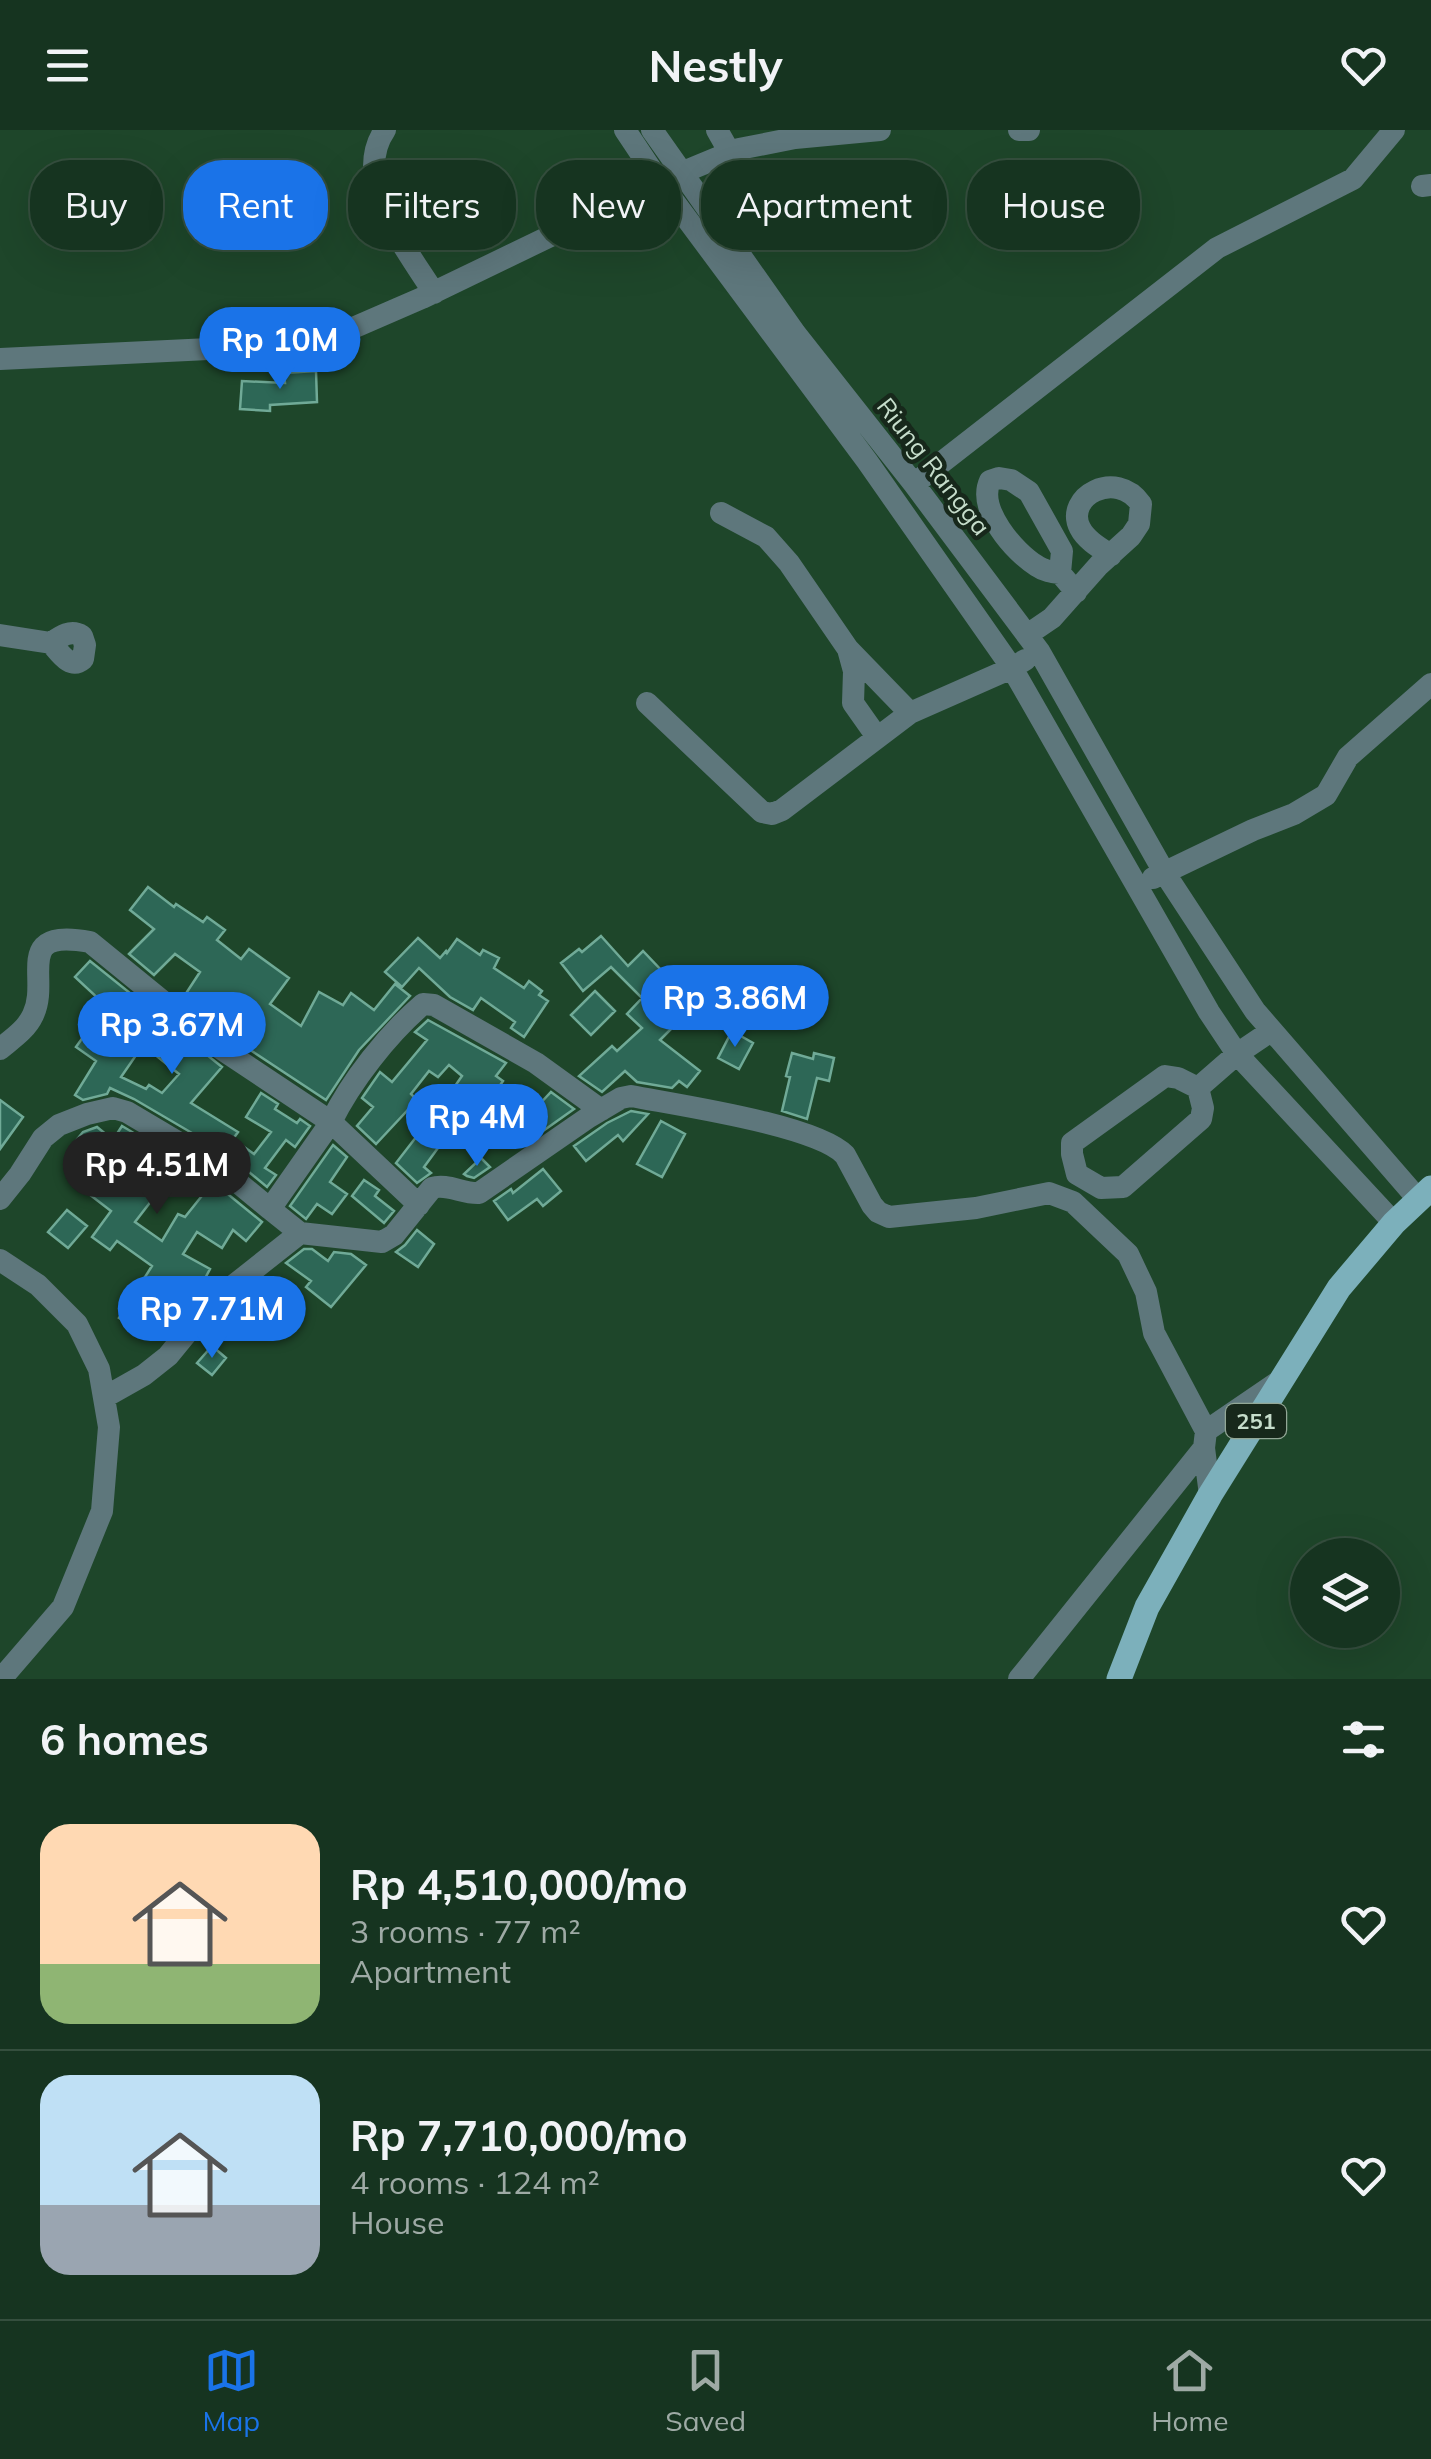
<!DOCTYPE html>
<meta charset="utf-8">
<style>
:root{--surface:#163420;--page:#1f3c29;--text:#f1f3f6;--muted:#9eaaa5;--line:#354f3e;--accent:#1a73e8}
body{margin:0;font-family:Mulish,sans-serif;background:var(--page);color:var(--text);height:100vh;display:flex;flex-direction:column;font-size:38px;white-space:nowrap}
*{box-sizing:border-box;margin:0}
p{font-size:32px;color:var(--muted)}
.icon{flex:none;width:55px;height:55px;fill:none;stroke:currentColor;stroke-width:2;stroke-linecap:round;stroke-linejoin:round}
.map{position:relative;height:1549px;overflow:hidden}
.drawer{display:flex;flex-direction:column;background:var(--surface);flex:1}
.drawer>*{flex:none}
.top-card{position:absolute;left:30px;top:30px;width:1372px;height:90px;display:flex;gap:20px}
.fabs{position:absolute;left:1290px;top:1408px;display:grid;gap:20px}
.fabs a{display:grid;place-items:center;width:110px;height:110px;border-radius:50%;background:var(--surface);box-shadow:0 10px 40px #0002,0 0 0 2px var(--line);font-size:50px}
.price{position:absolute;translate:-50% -85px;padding:0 22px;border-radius:35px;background:var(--accent);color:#fff;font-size:32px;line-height:65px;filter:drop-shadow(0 2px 5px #0008)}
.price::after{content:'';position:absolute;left:50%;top:60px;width:30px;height:22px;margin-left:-15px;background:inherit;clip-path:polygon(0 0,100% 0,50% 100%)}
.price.selected{background:#222;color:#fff}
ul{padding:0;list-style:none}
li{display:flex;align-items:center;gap:30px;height:250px;padding:0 40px}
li+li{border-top:2px solid var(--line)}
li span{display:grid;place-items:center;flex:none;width:280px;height:200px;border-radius:30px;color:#555}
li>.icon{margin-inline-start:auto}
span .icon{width:120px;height:120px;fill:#fffc;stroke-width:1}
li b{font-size:42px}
h2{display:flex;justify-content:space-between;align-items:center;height:120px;padding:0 40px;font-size:42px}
.pill{padding:0 35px;border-radius:40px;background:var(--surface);box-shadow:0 10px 40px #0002,0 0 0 2px var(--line);font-size:35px;line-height:90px}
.pill.selected{background:var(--accent);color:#fff}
header{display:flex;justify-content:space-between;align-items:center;height:130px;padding:0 40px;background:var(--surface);font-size:45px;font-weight:700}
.tabs{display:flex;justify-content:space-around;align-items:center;height:140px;border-top:2px solid var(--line);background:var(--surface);font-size:28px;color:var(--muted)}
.tabs a{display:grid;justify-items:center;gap:5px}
.tabs .selected{color:var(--accent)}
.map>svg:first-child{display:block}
.building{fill:#2d6756;stroke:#70aa97;stroke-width:2.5;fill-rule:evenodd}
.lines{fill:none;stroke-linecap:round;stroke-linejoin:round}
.minor{stroke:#5e777c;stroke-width:22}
.major{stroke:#7cb0bb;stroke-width:25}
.labels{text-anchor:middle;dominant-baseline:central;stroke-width:9;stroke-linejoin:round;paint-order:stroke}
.shield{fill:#17281b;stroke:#92a796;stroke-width:2.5}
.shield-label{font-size:22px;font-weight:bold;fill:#c6ddcb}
.street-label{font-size:25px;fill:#c6ddcb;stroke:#17281b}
</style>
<header><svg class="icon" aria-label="menu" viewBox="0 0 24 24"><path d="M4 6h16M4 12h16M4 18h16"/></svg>Nestly<svg class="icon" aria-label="heart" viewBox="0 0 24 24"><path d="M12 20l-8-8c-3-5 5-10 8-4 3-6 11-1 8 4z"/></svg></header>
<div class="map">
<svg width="1431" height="1549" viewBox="0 0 1431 1549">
<rect width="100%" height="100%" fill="#1e462a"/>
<!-- building -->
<path class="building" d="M316,241L317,272L270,275V281L240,279L242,251L285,253L284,243Z
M148,757L174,777L176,774L203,792L207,787L225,800L217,810L241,829L249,819L289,848L270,874L301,896L319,862L343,875L351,863L374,880L395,854L410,866L359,920L326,970L229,906L183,868L200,842L175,824L154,845L129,824L154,799L130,780Z
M601,806L628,836L643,821L662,841L646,856L651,862L649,864L660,875L658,877L676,894L660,910L700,941L687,957L679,951L672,958L637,952L625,941L602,962L579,946L612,916L617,921L642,898L627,884L642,868L611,837L583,861L561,833L579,819L582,822Z
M418,808L440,828L446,821L447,823L457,809L480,825L483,820L499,828L494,838L524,858L529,851L542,861L539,865L548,871L524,907L511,898L515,892L481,868L473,880L450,867L419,838L402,857L385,842Z
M90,831L222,937L191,973L238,1002L233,1009L254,1024L271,1002L246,987L261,963L278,974L275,979L297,993L300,989L310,996L295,1017L286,1010L265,1038L276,1045L267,1057L226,1023L134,969L110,958L107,964L83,970L75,965L96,931L76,917L86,903L115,922L129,902L114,887L116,885L75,847ZM143,915L179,944L162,963L149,955L146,959L121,947Z
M595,861L615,881L591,905L571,885Z
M428,890L506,933L496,946L503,951L487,974L484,971L467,993L471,996L457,1015L446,1007L424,1037L431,1043L417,1053L396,1033L434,984L435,985L462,946L449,935L438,947L429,941L411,964L417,970L376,1014L357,996L373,977L362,968L380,942L392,952L427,910L415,902Z
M732,901L753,913L739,939L718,928Z
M792,923L813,929L814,923L834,928L829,951L817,948L807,989L782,981L790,947L786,946Z
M551,962L574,979L526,1013L517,1004L522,1000L518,997Z
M0,970L23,987L0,1019Z
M631,981L648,984L623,1011L618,1005L586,1031L574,1016L607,993Z
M661,991L685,1004L662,1047L637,1034Z
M122,996L182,1032L169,1052L174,1055L160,1076L152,1070L135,1092L162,1111L178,1084L185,1087L213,1052L262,1092L246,1111L233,1100L222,1118L197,1102L183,1124L210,1139L192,1173L185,1169L181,1176L158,1162L135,1199L119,1188L152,1136L117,1111L110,1120L92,1107L111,1081L89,1064L108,1041L74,1013L83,1002L97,997L113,1010Z
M333,1015L347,1027L330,1052L347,1064L332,1084L317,1074L306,1089L290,1076Z
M481,1028L490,1037L474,1048L467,1046L464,1044Z
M543,1039L561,1061L543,1076L537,1069L508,1090L494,1071L511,1059L513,1063Z
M364,1050L379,1060L375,1066L394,1081L384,1093L352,1066Z
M67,1080L87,1096L68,1118L48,1102Z
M417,1100L434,1114L418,1137L396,1122L405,1115Z
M304,1119H312L328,1131L334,1122L351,1124L366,1135L331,1177L306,1157L311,1151L286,1133Z
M237,1173L249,1182L231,1204L216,1192Z
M212,1216L226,1228L212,1245L197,1233Z"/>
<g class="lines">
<!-- minor -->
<path class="minor" d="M385,0C350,50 408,121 434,163
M625,0L661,54L867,331L1012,538L1209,882L1237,924L1394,1093
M652,0L795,203L914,354L1039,521L1164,742L1255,881L1418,1069
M717,0L730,23
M1019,0H1029
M1422,56L1431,55
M0,229L316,214L422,168L681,43L739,19L795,8L880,0
M914,354L1217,118L1353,49L1394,0
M721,383L766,407L789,433L848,519L910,583
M1060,443L1062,421L1029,362L1011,350L999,348L990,351C977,379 1014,422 1037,436C1044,441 1052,442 1060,443L1076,462
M0,505L51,513C61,506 71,499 82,506L85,515L83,529C70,540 60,523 51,513
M1027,505L1052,488L1099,435L1131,406L1139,394L1141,374C1116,338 1064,367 1080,398C1086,410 1100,418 1111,425
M848,519L854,541L853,573L877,607
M647,573L762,682L772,684L782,680L910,583L1012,538L1025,530
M1153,748L1253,700L1294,684L1326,665L1348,627L1431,554
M0,919C12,909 26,900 33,885C51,848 11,798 90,812L220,918L331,992L270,1079L300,1103L382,1112L394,1105L432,1058C447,1053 463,1064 479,1063L589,987L621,968L631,966C677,975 816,995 845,1025L872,1075L878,1082L889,1087L976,1078L1049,1063L1073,1072L1128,1124L1146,1162L1154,1203L1206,1301L1204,1318L1210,1365
M1198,958L1178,948L1165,946L1072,1013V1024L1077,1044L1101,1058L1123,1057L1201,989L1203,978L1198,958L1237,924L1271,901
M0,1069L20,1044L43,1008L59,995L87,984L113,978L127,982L218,1036L270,1079
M419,1075L331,992C351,951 388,904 423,874L434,875L536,933L601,980
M0,1130L38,1155L77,1194L99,1239L109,1297L102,1381L63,1477L1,1549
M105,1267L144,1245L168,1226L204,1182L233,1156L300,1103
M1206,1301L1281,1250
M1019,1549L1204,1318"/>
<!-- major -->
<path class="major" d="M1119,1549L1147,1477L1210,1365L1339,1158L1394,1093L1431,1058"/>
</g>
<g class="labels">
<!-- shield labels -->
<rect class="shield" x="1226" y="1274" width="60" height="34" rx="8"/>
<g class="shield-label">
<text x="1256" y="1291">251</text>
</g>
<!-- street labels -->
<g class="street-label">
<text transform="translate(934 336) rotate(52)">Riung Rangga</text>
</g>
</g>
</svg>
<div class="fabs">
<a><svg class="icon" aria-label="layers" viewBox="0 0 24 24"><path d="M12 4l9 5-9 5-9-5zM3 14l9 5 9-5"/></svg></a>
</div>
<b class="price" style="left:280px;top:262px">Rp 10M</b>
<b class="price" style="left:735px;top:920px">Rp 3.86M</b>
<b class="price" style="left:172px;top:947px">Rp 3.67M</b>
<b class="price" style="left:477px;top:1039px">Rp 4M</b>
<b class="price selected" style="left:157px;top:1087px">Rp 4.51M</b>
<b class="price" style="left:212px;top:1231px">Rp 7.71M</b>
<div class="top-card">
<a class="pill">Buy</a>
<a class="pill selected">Rent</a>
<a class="pill">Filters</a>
<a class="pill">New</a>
<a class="pill">Apartment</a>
<a class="pill">House</a>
</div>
</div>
<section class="drawer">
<h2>6 homes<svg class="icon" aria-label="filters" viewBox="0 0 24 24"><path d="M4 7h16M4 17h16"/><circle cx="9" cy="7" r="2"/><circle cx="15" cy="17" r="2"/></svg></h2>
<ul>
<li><span style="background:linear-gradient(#ffd9b3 70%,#8fb573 0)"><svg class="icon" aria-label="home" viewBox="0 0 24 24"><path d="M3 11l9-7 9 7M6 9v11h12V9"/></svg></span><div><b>Rp 4,510,000/mo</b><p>3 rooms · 77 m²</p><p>Apartment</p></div><svg class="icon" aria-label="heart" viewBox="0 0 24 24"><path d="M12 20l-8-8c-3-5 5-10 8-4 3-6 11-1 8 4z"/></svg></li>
<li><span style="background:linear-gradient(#bfe0f5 65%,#9aa5b1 0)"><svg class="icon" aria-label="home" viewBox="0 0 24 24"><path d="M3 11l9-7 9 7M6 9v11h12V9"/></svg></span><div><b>Rp 7,710,000/mo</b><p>4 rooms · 124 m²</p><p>House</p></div><svg class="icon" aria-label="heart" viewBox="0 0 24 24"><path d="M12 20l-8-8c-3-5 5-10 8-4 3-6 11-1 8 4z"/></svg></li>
</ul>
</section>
<nav class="tabs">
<a class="selected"><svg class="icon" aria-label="map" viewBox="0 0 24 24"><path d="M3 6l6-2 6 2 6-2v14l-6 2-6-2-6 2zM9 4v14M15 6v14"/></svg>Map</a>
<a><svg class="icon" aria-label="saved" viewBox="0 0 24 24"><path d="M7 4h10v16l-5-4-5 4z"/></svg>Saved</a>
<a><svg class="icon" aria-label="home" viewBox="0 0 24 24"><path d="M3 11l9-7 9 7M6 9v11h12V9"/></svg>Home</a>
</nav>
